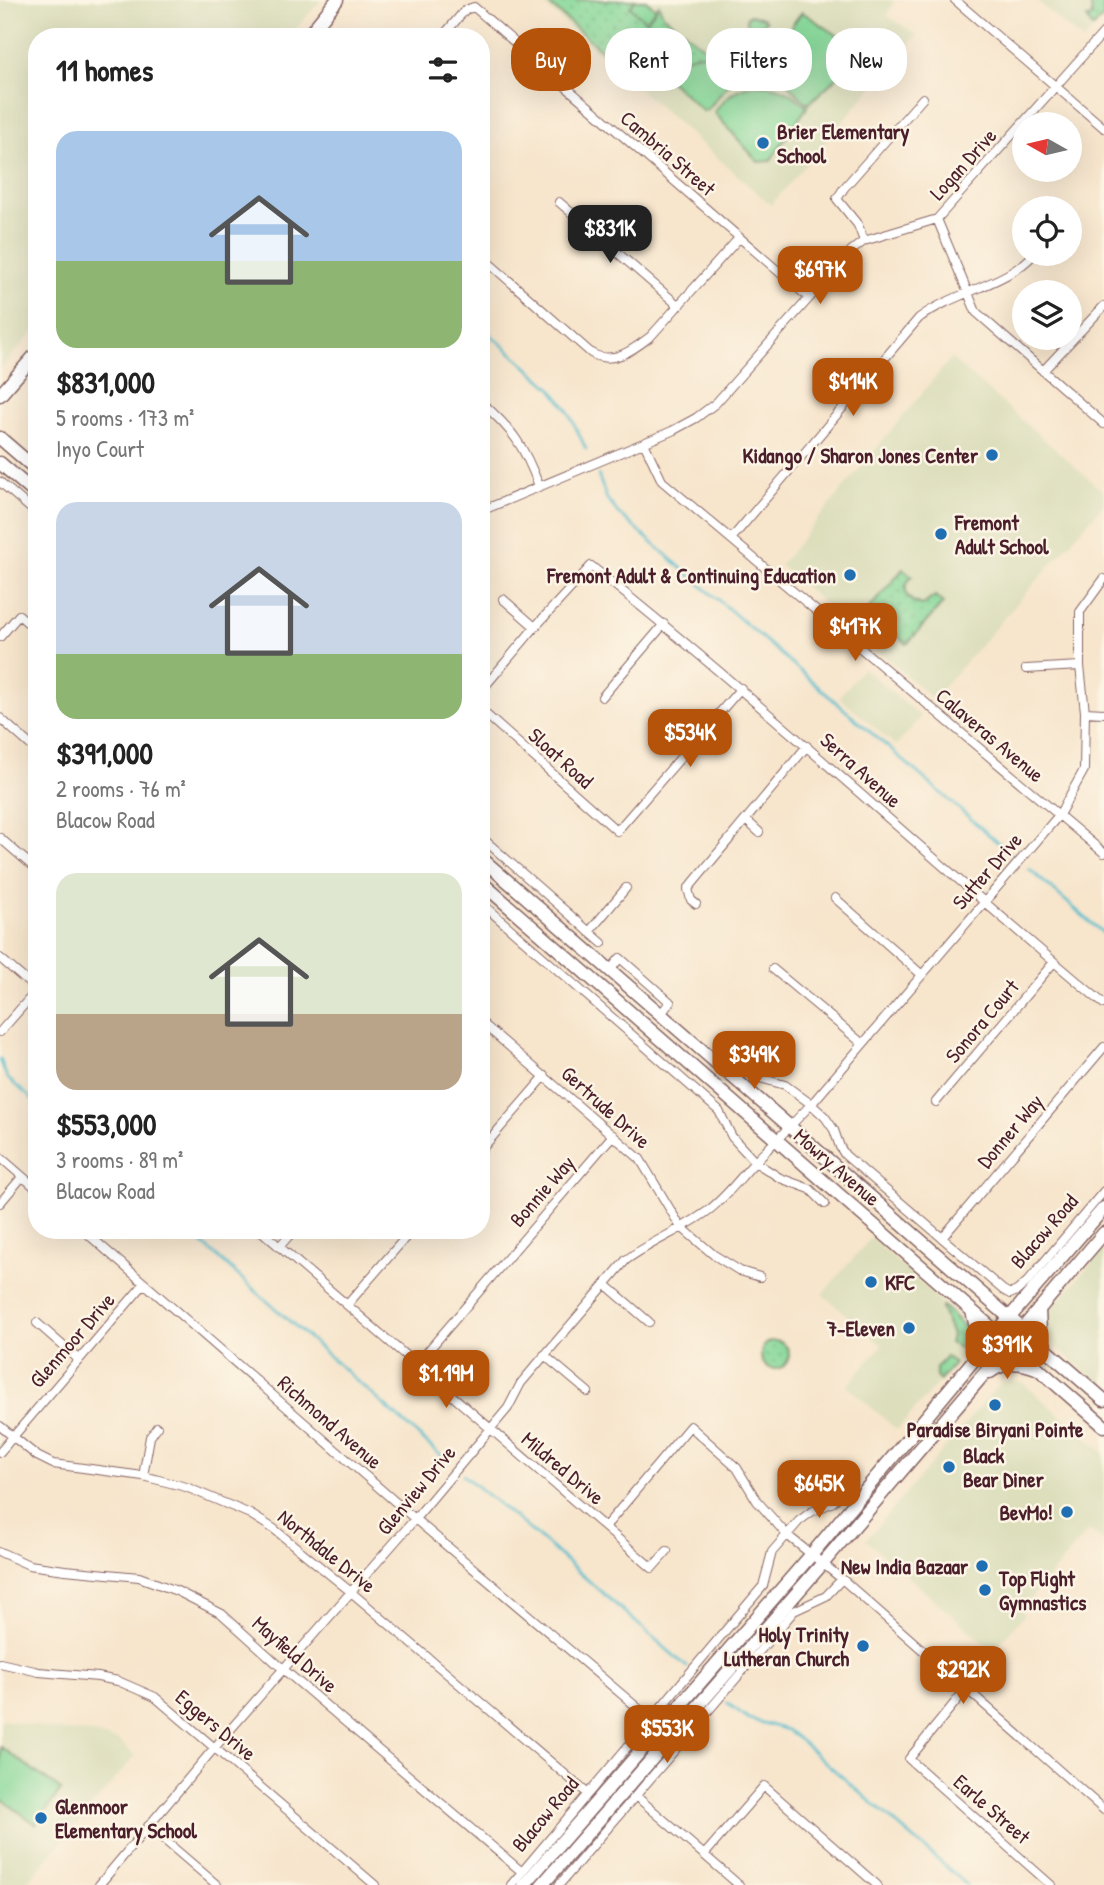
<!DOCTYPE html>
<meta charset="utf-8">
<style>
:root{--surface:#fff;--page:#f2f2f2;--text:#222;--muted:#767676;--accent:#b45309}
body{margin:0;font-family:"Patrick Hand",sans-serif;background:var(--page);color:var(--text);height:100vh;display:flex;flex-direction:column;font-size:26px;white-space:nowrap}
*{box-sizing:border-box;margin:0}
p{font-size:23px;color:var(--muted)}
.icon{flex:none;width:38px;height:38px;fill:none;stroke:currentColor;stroke-width:2;stroke-linecap:round;stroke-linejoin:round}
.map{position:relative;flex:1;overflow:hidden}
.panel{position:absolute;left:28px;top:28px;width:462px;height:1211px;display:flex;flex-direction:column;background:var(--surface);border-radius:28px;box-shadow:0 7px 28px #0002}
.panel>*{flex:none}
.banner{position:absolute;left:511px;top:28px;width:486px;height:63px;display:flex;gap:14px}
.needle{width:46px;rotate:278deg}
.buttons{position:absolute;left:1012px;top:112px;display:grid;gap:14px}
.buttons a{display:grid;place-items:center;width:70px;height:70px;border-radius:50%;background:var(--surface);box-shadow:0 7px 28px #0002;font-size:35px}
.price{position:absolute;translate:-50% -60px;padding:0 16px;border-radius:14px;background:var(--accent);color:#fff;font-size:23px;line-height:46px;filter:drop-shadow(0 2px 4px #0008)}
.price::after{content:'';position:absolute;left:50%;top:42px;width:21px;height:16px;margin-left:-10px;background:inherit;clip-path:polygon(0 0,100% 0,50% 100%)}
.price.current{background:#222;color:#fff}
ul{padding:0;list-style:none}
li{display:grid;align-content:center;gap:14px;height:371px;padding:0 28px}
li span{display:grid;place-items:center;height:217px;border-radius:21px;color:#555}
li>.icon{margin-inline-start:auto}
span .icon{width:126px;height:126px;fill:#fffc;stroke-width:1}
li b{font-size:30px}
h2{display:flex;justify-content:space-between;align-items:center;height:84px;padding:0 28px;font-size:30px}
.tag{padding:0 24px;border-radius:28px;background:var(--surface);box-shadow:0 7px 28px #0002;font-size:24px;line-height:63px}
.tag.current{background:var(--accent);color:#fff}
.map>svg:first-child{display:block}
.built{fill:#dcdebc}
.grass{fill:url(#grass-dots);stroke:#687b62;stroke-width:2}
.park{fill:#85d798;stroke:#687b62;stroke-width:2}
.lines{fill:none;stroke-linecap:round;stroke-linejoin:round}
.stream{stroke:#51bccd;stroke-width:2.5}
.street-casing{stroke:#876463;stroke-width:10}
.secondary-casing{stroke:#876463;stroke-width:15}
.primary-casing{stroke:#876463;stroke-width:15}
.street{stroke:#fff;stroke-width:8}
.secondary{stroke:#fff;stroke-width:12}
.primary{stroke:#fff;stroke-width:12}
.poi-dot{fill:#1f6fb2;stroke:#fcf5e5;stroke-width:2.5}
.labels{text-anchor:middle;dominant-baseline:central;stroke-width:5;stroke-linejoin:round;paint-order:stroke}
.poi-label{font-size:21px;font-weight:bold;fill:#4a1f2b;stroke:#fcf5e5;text-anchor:start}
.street-label{font-size:21px;fill:#4a1f2b;stroke:#fcf5e5}
</style>
<div class="map">
<svg width="1104" height="1885" viewBox="0 0 1104 1885">
<defs>
<pattern id="grass-dots" width="8" height="8" patternUnits="userSpaceOnUse" patternTransform="scale(1.75)"><rect width="8" height="8" fill="#85d798"/><path d="M2 2h.1M6 6h.1" fill="none" stroke="#74b883" stroke-width="1.8" stroke-linecap="round"/></pattern>
</defs>
<rect width="100%" height="100%" fill="#fcf5e5"/>
<filter id="ink" filterUnits="userSpaceOnUse"><feTurbulence type="fractalNoise" baseFrequency=".0143" numOctaves="2"/><feDisplacementMap in="SourceGraphic" scale="14" xChannelSelector="R" yChannelSelector="G"/><feConvolveMatrix kernelMatrix="1 2 1 2 8 2 1 2 1" color-interpolation-filters="sRGB"/></filter>
<filter id="wash" filterUnits="userSpaceOnUse"><feTurbulence type="fractalNoise" baseFrequency=".00686" numOctaves="4" result="noise"/><feDisplacementMap in="SourceGraphic" scale="28" xChannelSelector="R" yChannelSelector="G"/><feGaussianBlur stdDeviation="1.57" result="paint"/><feColorMatrix in="noise" values="0 0 0 0 0 0 0 0 0 0 0 0 0 0 0 0 0 1.4 0 .05"/><feComposite in="paint" operator="in"/></filter>
<g filter="url(#wash)">
<rect width="100%" height="100%" fill="#f7e5cc"/>
<!-- built -->
<path class="built" d="M0,0H321L289,37H37V328L0,369Z
M538,0H894L887,16L917,35L771,205Z
M1036,0H1104V16L1083,41Z
M951,358L1104,492V504L933,699L780,565Z
M863,668L921,717L896,746L839,697Z
M871,1238L966,1325L971,1336L970,1346L966,1351L897,1430L847,1386L882,1345L822,1294Z
M1104,1248V1388L1054,1345L1047,1333V1314Z
M1011,1380L1023,1383L1104,1453V1542L1089,1530L1021,1610L1025,1614L993,1651L866,1540L1001,1382Z
M0,1719L57,1730L90,1733L119,1741L135,1756L28,1881L19,1885H0Z"/>
<!-- grass -->
<path class="grass" d="M544,0H635L630,7L645,20L659,5L663,15L713,54C701,54 691,56 680,61C662,68 657,83 634,79Z
M1084,0H1103L1104,16L1093,28L1087,18L1092,17L1091,2H1084Z
M903,569L912,576C900,589 906,602 923,605L935,596L943,603L907,644L868,610Z
M943,1306L970,1332L971,1341L966,1351L950,1343L952,1335L941,1308Z
M761 1355a14 14 0 1 1 28 0a14 14 0 1 1-28 0Z
M946,1356L954,1364L940,1381L936,1377V1368Z"/>
<!-- park -->
<path class="park" d="M636,0H646L656,9L646,21L630,7Z
M802,12L857,48V59L808,104C802,98 793,91 788,84C773,58 785,32 802,12Z
M750,15L763,18L766,21L751,35L746,18Z
M700,54H713L737,74L708,109L703,111L663,74C675,63 684,57 700,54Z
M758,85C779,85 792,92 807,107L770,161L758,162L714,112C727,96 737,86 758,85Z
M1,1747L61,1790L36,1824L0,1798Z"/>
<g class="lines">
<!-- stream -->
<path class="stream" d="M481,326L552,389L567,409L586,449
M598,475L607,499L618,513L1010,853
M1029,869L1104,934
M0,1059L7,1078L37,1103
M187,1230L447,1461
M463,1475L541,1539L687,1667
M727,1703L749,1719L787,1730L795,1736L967,1885"/>
</g>
</g>
<g filter="url(#ink)">
<g class="lines">
<!-- street casing -->
<g class="street-casing">
<path id="street" d="M955,0L1104,128
M442,37L465,10L474,7L808,297
M559,202L679,306
M937,219L976,312L1104,424
M864,241L858,225L837,199L844,188L923,98
M481,256L591,353C613,366 634,349 651,336L739,238
M1043,371L1104,306
M481,402C513,430 524,446 539,486
M644,443L662,481L1104,853
M0,482L37,514
M481,511L672,431L696,418L716,403L851,251L864,241L937,219L1104,32
M732,538L919,318C954,292 1008,284 1034,254
M503,599L535,627
M0,637L19,615L37,631
M1026,669L1080,666
M481,691L535,627L591,566C767,706 931,860 1104,1004
M602,697L664,624
M481,710L617,831L741,688
M1085,712L1104,713
M0,718L37,751
M746,820L759,832
M481,837L602,943
M0,838L37,870
M835,898L921,974
M481,903L719,1111L732,1137L755,1162L780,1178L810,1189L825,1204
M696,904L691,900L688,889L807,746
M589,932L626,888
M0,958L37,990L0,1032
M773,969L863,1044
M610,970L620,958L670,1002L661,1014
M481,1022L640,1159L680,1226L714,1255L740,1271L760,1277
M721,1045L760,1078L785,1085L811,1104L825,1117L834,1130L840,1147L845,1155L1003,1290L1010,1294L1017,1291L1028,1281L1104,1191
M936,1102L1054,962
M481,1150L545,1076
M0,1157L37,1189
M0,1203L22,1177
M83,1230L415,1519L652,1720
M260,1230L652,1568L667,1551
M942,1238L1104,1047
M279,1247L294,1230
M605,1284L649,1322
M347,1305L412,1230
M37,1323L78,1359
M544,1355L588,1392
M416,1365L613,1135
M0,1426L37,1456L53,1464L143,1476L186,1487L250,1514L274,1529L351,1592L587,1793
M0,1452L144,1284
M143,1476L150,1437L157,1427
M605,1527L690,1426L737,1468L757,1501L787,1535L842,1579L1104,1810
M0,1552L29,1565L65,1570L139,1577L177,1591L222,1614L283,1669L522,1872
M0,1663L39,1672L98,1677L118,1681L155,1697L375,1885
M966,1689L909,1759L1051,1885
M636,1796L739,1885
M148,1826L217,1885
M704,1855L764,1786L877,1885
M99,1885L215,1747L415,1519L508,1408L521,1383L626,1260C652,1241 684,1229 709,1210C727,1196 739,1179 754,1163C775,1141 795,1122 815,1100L1059,815L1084,770L1085,712L1080,666V612L1104,579
M511,1885L763,1586L772,1552L799,1521L811,1512L833,1502L843,1492L842,1483
M559,1885L794,1611L826,1596L842,1579"/>
</g>
<!-- secondary casing -->
<g class="secondary-casing">
<path id="secondary" d="M307,37L337,0
M0,395L37,353
M990,1372C1008,1360 1020,1362 1039,1369
M524,1885L812,1554L997,1332L1104,1208
M542,1885L823,1563L1104,1233"/>
</g>
<!-- primary casing -->
<g class="primary-casing">
<path id="primary" d="M0,438L37,470
M0,463L37,495
M481,858L1104,1400
M481,882L1104,1426
M1039,1309L1040,1333L1046,1349
M972,1311L979,1339L975,1358"/>
</g>
<!-- street -->
<use href="#street" class="street"/>
<!-- secondary -->
<use href="#secondary" class="secondary"/>
<!-- primary -->
<use href="#primary" class="primary"/>
</g>
</g>
<!-- markers -->
<g class="poi-dot">
<circle cx="763" cy="143" r="7"/>
<circle cx="992" cy="455" r="7"/>
<circle cx="941" cy="534" r="7"/>
<circle cx="850" cy="575" r="7"/>
<circle cx="871" cy="1282" r="7"/>
<circle cx="909" cy="1328" r="7"/>
<circle cx="995" cy="1405" r="7"/>
<circle cx="949" cy="1467" r="7"/>
<circle cx="1067" cy="1512" r="7"/>
<circle cx="982" cy="1566" r="7"/>
<circle cx="985" cy="1590" r="7"/>
<circle cx="863" cy="1646" r="7"/>
<circle cx="41" cy="1818" r="7"/>
</g>
<g class="labels">
<!-- poi labels -->
<g class="poi-label">
<text x="777" y="131">Brier Elementary<tspan x="777" dy="24">School</tspan></text>
<text x="978" y="455" text-anchor="end">Kidango / Sharon Jones Center</text>
<text x="955" y="522">Fremont<tspan x="955" dy="24">Adult School</tspan></text>
<text x="836" y="575" text-anchor="end">Fremont Adult &amp; Continuing Education</text>
<text x="885" y="1282">KFC</text>
<text x="895" y="1328" text-anchor="end">7-Eleven</text>
<text x="995" y="1429" text-anchor="middle">Paradise Biryani Pointe</text>
<text x="963" y="1455">Black<tspan x="963" dy="24">Bear Diner</tspan></text>
<text x="1053" y="1512" text-anchor="end">BevMo!</text>
<text x="968" y="1566" text-anchor="end">New India Bazaar</text>
<text x="999" y="1578">Top Flight<tspan x="999" dy="24">Gymnastics</tspan></text>
<text x="849" y="1634" text-anchor="end">Holy Trinity<tspan x="849" dy="24">Lutheran Church</tspan></text>
<text x="55" y="1806">Glenmoor<tspan x="55" dy="24">Elementary School</tspan></text>
</g>
<!-- street labels -->
<g class="street-label">
<text transform="translate(668 153) rotate(41)">Cambria Street</text>
<text transform="translate(963 164) rotate(-48)">Logan Drive</text>
<text transform="translate(990 735) rotate(40)">Calaveras Avenue</text>
<text transform="translate(561 758) rotate(42)">Sloat Road</text>
<text transform="translate(861 770) rotate(42)">Serra Avenue</text>
<text transform="translate(987 871) rotate(-49)">Sutter Drive</text>
<text transform="translate(982 1021) rotate(-50)">Sonora Court</text>
<text transform="translate(606 1107) rotate(42)">Gertrude Drive</text>
<text transform="translate(1010 1131) rotate(-50)">Donner Way</text>
<text transform="translate(837 1167) rotate(41)">Mowry Avenue</text>
<text transform="translate(542 1191) rotate(-49)">Bonnie Way</text>
<text transform="translate(1044 1231) rotate(-49)">Blacow Road</text>
<text transform="translate(72 1340) rotate(-49)">Glenmoor Drive</text>
<text transform="translate(330 1422) rotate(41)">Richmond Avenue</text>
<text transform="translate(563 1468) rotate(40)">Mildred Drive</text>
<text transform="translate(416 1490) rotate(-50)">Glenview Drive</text>
<text transform="translate(327 1551) rotate(39)">Northdale Drive</text>
<text transform="translate(295 1654) rotate(41)">Mayfield Drive</text>
<text transform="translate(216 1725) rotate(40)">Eggers Drive</text>
<text transform="translate(992 1809) rotate(41)">Earle Street</text>
<text transform="translate(545 1814) rotate(-50)">Blacow Road</text>
</g>
</g>
</svg>
<div class="buttons">
<a><svg class="needle" viewBox="-14 -14 28 28"><path d="M0-13l5 13h-10z" fill="#e53935"/><path d="M0 13l5-13h-10z" fill="#767676"/></svg></a>
<a><svg class="icon" aria-label="locate" viewBox="0 0 24 24"><circle cx="12" cy="12" r="6"/><path d="M12 2v4M12 18v4M2 12h4M18 12h4"/></svg></a>
<a><svg class="icon" aria-label="layers" viewBox="0 0 24 24"><path d="M12 4l9 5-9 5-9-5zM3 14l9 5 9-5"/></svg></a>
</div>
<b class="price current" style="left:610px;top:265px">$831K</b>
<b class="price" style="left:820px;top:306px">$697K</b>
<b class="price" style="left:853px;top:418px">$414K</b>
<b class="price" style="left:855px;top:663px">$417K</b>
<b class="price" style="left:690px;top:769px">$534K</b>
<b class="price" style="left:754px;top:1091px">$349K</b>
<b class="price" style="left:1007px;top:1381px">$391K</b>
<b class="price" style="left:446px;top:1410px">$1.19M</b>
<b class="price" style="left:819px;top:1520px">$645K</b>
<b class="price" style="left:963px;top:1706px">$292K</b>
<b class="price" style="left:667px;top:1765px">$553K</b>
<div class="banner">
<a class="tag current">Buy</a>
<a class="tag">Rent</a>
<a class="tag">Filters</a>
<a class="tag">New</a>
</div>
<section class="panel">
<h2>11 homes<svg class="icon" aria-label="filters" viewBox="0 0 24 24"><path d="M4 7h16M4 17h16"/><circle cx="9" cy="7" r="2"/><circle cx="15" cy="17" r="2"/></svg></h2>
<ul>
<li><span style="background:linear-gradient(#a9c7e8 60%,#8fb573 0)"><svg class="icon" aria-label="home" viewBox="0 0 24 24"><path d="M3 11l9-7 9 7M6 9v11h12V9"/></svg></span><div><b>$831,000</b><p>5 rooms · 173 m²</p><p>Inyo Court</p></div></li>
<li><span style="background:linear-gradient(#c9d6e8 70%,#8fb573 0)"><svg class="icon" aria-label="home" viewBox="0 0 24 24"><path d="M3 11l9-7 9 7M6 9v11h12V9"/></svg></span><div><b>$391,000</b><p>2 rooms · 76 m²</p><p>Blacow Road</p></div></li>
<li><span style="background:linear-gradient(#dfe7d0 65%,#b9a48a 0)"><svg class="icon" aria-label="home" viewBox="0 0 24 24"><path d="M3 11l9-7 9 7M6 9v11h12V9"/></svg></span><div><b>$553,000</b><p>3 rooms · 89 m²</p><p>Blacow Road</p></div></li>
</ul>
</section>
</div>
